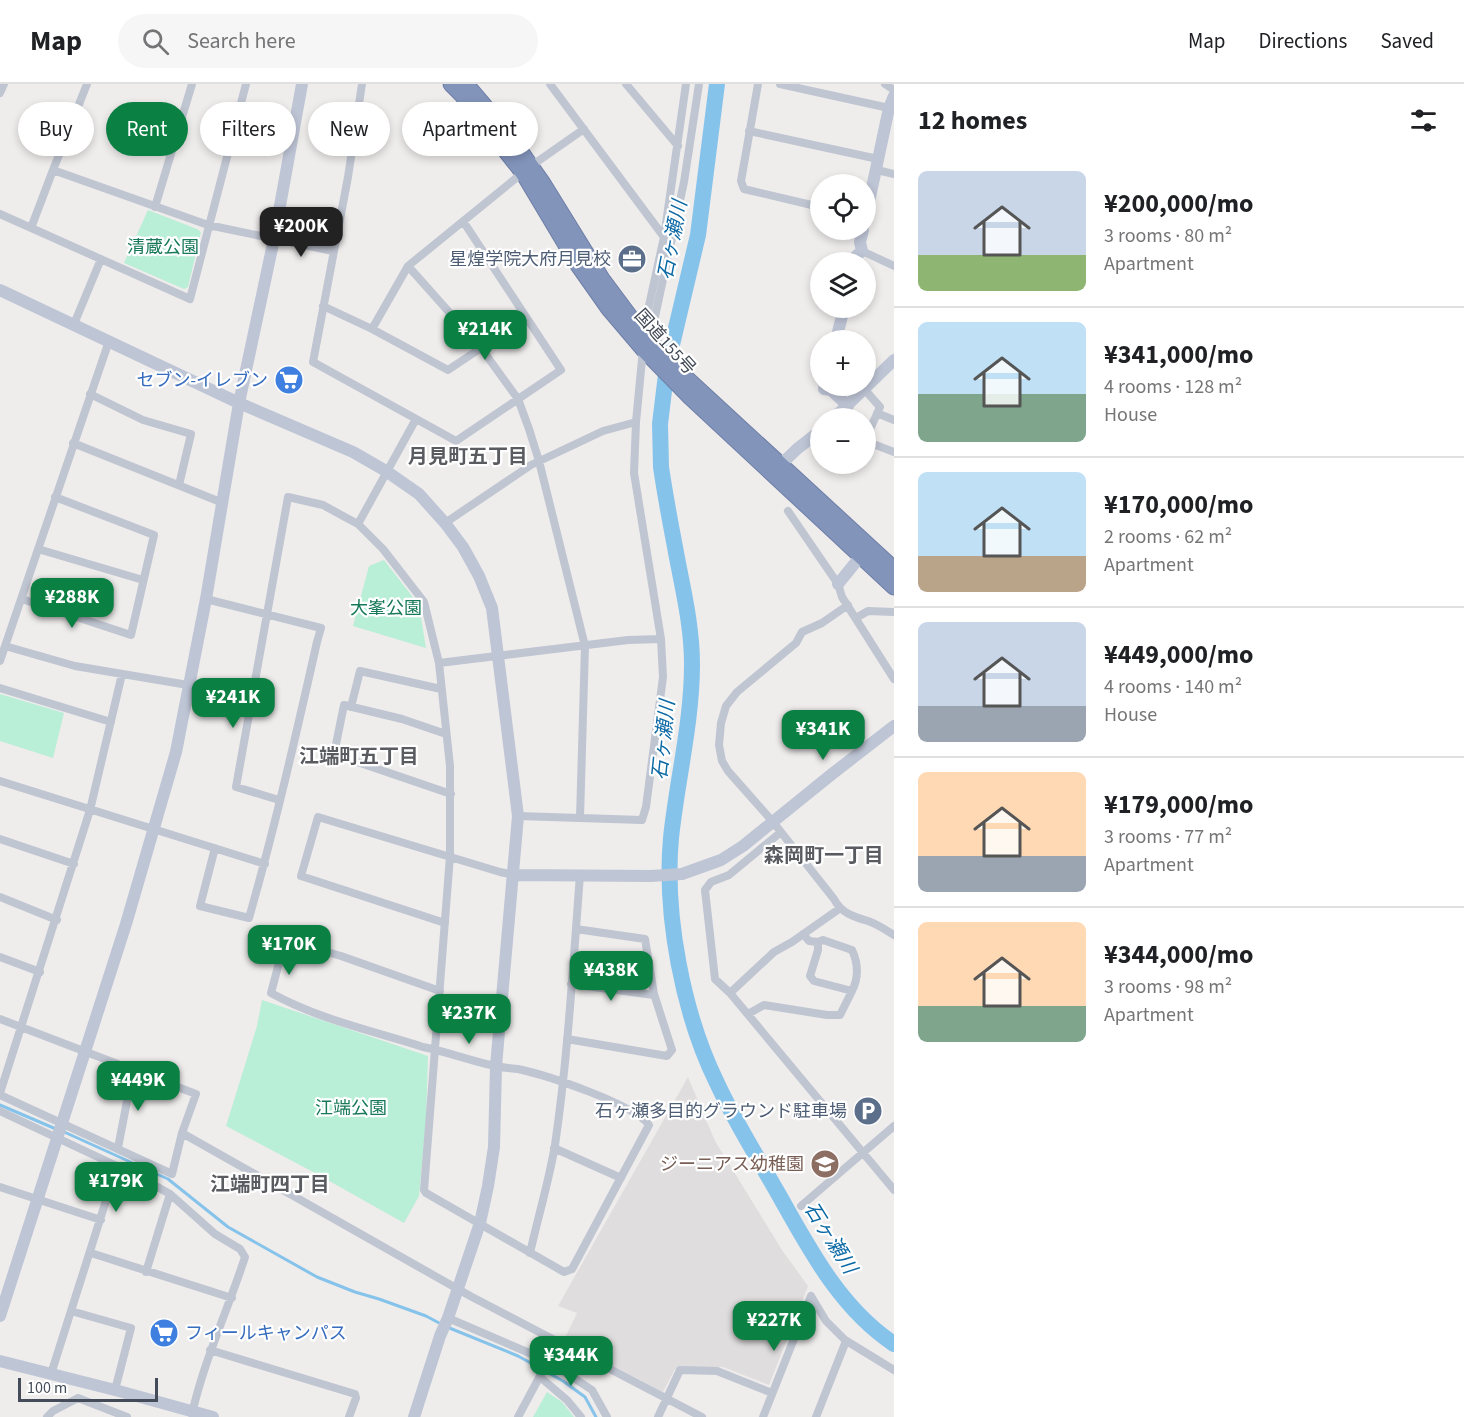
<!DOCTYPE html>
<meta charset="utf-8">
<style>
:root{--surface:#fff;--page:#f6f6f6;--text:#202124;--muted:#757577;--line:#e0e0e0;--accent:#0b8043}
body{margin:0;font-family:"Source Sans 3","Noto Sans JP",sans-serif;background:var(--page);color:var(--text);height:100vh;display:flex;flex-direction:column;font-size:22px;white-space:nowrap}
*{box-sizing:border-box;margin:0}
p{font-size:20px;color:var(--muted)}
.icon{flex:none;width:33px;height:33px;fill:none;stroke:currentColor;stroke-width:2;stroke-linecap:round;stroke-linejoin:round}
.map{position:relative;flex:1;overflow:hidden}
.sheet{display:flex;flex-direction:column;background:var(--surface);width:570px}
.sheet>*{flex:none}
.banner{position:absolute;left:18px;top:18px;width:570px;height:54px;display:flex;gap:12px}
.controls{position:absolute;left:810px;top:90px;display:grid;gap:12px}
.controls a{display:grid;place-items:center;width:66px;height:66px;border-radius:50%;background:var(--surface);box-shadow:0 3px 9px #0003;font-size:30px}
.scale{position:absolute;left:18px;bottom:15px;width:140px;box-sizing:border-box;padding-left:6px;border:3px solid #444c59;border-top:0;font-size:16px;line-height:21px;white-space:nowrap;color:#444c59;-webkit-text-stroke:4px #fff;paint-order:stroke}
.price{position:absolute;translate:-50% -51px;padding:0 14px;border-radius:12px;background:var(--accent);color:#fff;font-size:20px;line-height:39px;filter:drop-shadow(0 2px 3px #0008)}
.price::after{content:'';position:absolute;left:50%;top:36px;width:18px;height:14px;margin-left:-9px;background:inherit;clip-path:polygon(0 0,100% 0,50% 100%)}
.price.active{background:#222;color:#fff}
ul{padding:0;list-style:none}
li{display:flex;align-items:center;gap:18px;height:150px;padding:0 24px}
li+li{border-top:2px solid var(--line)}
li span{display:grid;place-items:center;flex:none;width:168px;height:120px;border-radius:9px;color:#555}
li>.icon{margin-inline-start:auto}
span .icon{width:72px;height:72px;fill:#fffc;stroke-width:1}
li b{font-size:26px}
h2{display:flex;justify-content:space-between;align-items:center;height:72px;padding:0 24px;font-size:26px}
.pill{padding:0 21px;border-radius:27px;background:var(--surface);box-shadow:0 3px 9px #0003;font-size:21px;line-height:54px}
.pill.active{background:var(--accent);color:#fff}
header{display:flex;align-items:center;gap:36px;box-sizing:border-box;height:84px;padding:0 30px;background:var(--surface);border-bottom:2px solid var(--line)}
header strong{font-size:28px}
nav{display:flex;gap:33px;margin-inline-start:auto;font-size:21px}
.search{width:420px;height:54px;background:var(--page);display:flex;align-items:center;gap:15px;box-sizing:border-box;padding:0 21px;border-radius:33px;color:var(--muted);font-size:22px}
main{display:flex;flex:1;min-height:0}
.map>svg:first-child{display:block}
.education{fill:#e0ddde}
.green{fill:#b9eed7}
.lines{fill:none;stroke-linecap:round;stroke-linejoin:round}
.stream{stroke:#86c3ea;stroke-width:3}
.river{stroke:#86c3ea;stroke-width:16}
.highway-casing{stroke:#6e7fa7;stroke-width:17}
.street{stroke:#bfc5d1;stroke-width:8}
.secondary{stroke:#bec5d5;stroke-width:12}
.highway{stroke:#8394bb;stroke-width:15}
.labels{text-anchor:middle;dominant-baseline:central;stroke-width:4.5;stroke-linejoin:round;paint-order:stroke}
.park-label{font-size:18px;fill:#177959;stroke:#fff}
.service-label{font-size:18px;fill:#4e5e75;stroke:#fff;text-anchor:end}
.street-label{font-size:18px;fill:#444c59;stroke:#fff}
.shop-label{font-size:18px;fill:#366cbe;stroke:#fff;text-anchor:end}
.education-label{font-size:18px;fill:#785e54;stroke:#fff;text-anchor:end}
.water-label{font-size:20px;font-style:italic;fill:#0d69a4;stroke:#fff}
.neighbourhood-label{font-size:20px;font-weight:bold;fill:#595b61;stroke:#fff}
</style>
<header>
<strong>Map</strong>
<div class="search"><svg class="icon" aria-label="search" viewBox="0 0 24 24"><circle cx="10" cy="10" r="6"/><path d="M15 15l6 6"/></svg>Search here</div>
<nav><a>Map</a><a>Directions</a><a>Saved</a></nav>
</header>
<main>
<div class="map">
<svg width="894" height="1333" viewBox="0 0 894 1333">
<rect width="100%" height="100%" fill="#efecec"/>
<!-- education -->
<path class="education" d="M688,993L715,1057L782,1166L808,1202L769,1301L723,1283L675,1285L663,1308L564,1256L577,1229L558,1222Z"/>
<!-- green -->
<path class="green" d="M148,126L197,145L201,148L188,203L184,205L124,179Z
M384,476L419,521L426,564L353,542L369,482Z
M0,610L64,629L53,674L0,657Z
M262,916L428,972L426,1036L419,1112L404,1139L315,1089L226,1042L257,942Z
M547,1308L562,1318L574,1333H533Z"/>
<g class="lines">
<!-- stream -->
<path class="stream" d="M0,1021L56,1045
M62,1047L168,1095L228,1143L317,1193L355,1208L379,1215L426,1232L441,1240
M447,1243L518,1272L563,1297L585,1313L596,1333"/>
<!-- river -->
<path class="river" d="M717,0L698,151L667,282L660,340L661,383C665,410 670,437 675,463C682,502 692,540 692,580C692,639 677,696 671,754C664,831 683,930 717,999C735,1038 758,1074 779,1111C810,1166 840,1224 894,1260"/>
<!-- highway casing -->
<g class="highway-casing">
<path id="highway" d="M451,0L462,11L523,89L578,181L609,225L643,265L690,313L894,503
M466,0L510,52L542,98L602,195L643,250L682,290L894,485"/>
</g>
<!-- street -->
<path class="street" d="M362,0L348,93L313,278L456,357L561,286L463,137
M550,0L664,153
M626,0L678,62
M758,0L741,97L744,105L820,123
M780,0L889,24
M885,0L894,6
M0,9L4,0
M749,47L878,75
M53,86L87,0
M877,86L894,90
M155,123L192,0
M0,130L190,215L246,0
M31,144L53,86L208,141L333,167
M862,167L894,182
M323,222L372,245L448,286L481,264L408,182
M74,240L101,175
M372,245L408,182L531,82L584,45
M643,249L664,153L686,0
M650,256L684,98L699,0
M481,264L518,315L529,345L539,377L585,562L580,734
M865,306L880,323L868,350V358L894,368
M90,310L143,336L191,350L179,401
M877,329L894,336
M73,359L223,419
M788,427L838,500L842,513L894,595
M445,439L531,381L603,347L636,338
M358,440L416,335
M38,465L143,496
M22,515L131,551L154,451L55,413
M206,515L321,544L317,558C296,651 275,743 249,834L200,822L215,764
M848,521L822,539L802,548L796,559L737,608L726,622L721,639L719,661L722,677L728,687L773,738L834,815C841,829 854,833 868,837C877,840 886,846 894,851
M856,534L868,527L894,528
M5,562L75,582L188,601
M0,577L109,257
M439,579L628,556L661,555
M0,604L111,638
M351,623L360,587L441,605
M446,650L402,635L344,621L334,670L451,710
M0,697L265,780
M279,716L236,703L288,413L323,421L343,432L358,440L383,465L424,518L439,579L450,682V772L424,1106L426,1109L564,1188L572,1185L649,1041C634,1020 546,991 518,985C511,984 503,984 495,982C471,977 448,968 423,963C373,947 318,935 271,909L285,856L341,872L440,907
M518,732L642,736L646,723L663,593L661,555L634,389L636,338L643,265
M781,748L729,791L711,798L705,806L715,895L730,909L894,1106
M0,755L74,780
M0,813L57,836
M445,839L301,792L318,733L500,788L514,791
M818,858L823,856L852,866C858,879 859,893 852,907
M0,873L40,888
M571,900L654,911
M730,909L774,868L792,858L839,825
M748,930L764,921L827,931H840L852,907L814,897L810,892L818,866V858L809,857L803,850
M0,935L196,1010L182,1049L172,1090L0,1011
M567,955L667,972L672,966L654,910L645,855L576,845
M0,1009L90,726L122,590
M0,1027L117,1082L142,1098L154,1101L170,1110L215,1150L240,1165L245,1173C228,1226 204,1276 192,1330
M182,1049L472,1213L702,1333
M118,1064L133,986
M554,1064L621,1094
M0,1103L101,1136
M801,1122L894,1042
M91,1169L232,1214
M530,1169C538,1133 549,1097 555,1061C568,972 573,881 580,791
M146,1188L170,1110
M811,1212L826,1237L845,1256L894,1286
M71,1227L131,1244L115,1306
M448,1234L548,1277L592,1306L607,1333
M210,1266L355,1310L356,1314L349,1333
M51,1290L117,1082
M540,1293L567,1316L581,1333
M47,1333L53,1327L78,1314L127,1333
M518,1333L548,1277L565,1262
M658,1333L680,1286L717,1287L772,1309
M763,1333L811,1212
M816,1333L846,1257"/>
<!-- secondary -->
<path class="secondary" d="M866,132L889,24L894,12
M855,178L856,172L862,167L860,158L863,146
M0,206L239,319L353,368L386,387L419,410L445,439L463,463L479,492L492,524L518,732L496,982L494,1063L488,1102L480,1139L448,1234L440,1252L414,1333
M836,256L844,224
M825,302L824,305L831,306L848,322
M834,334L894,276
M776,385L797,365L820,347
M838,500L860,473
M514,791L651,792L682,790L721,776L743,762L832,690L894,642
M0,1232L126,840L176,668L206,515L239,319L274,155L302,0
M0,1277L115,1306L213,1333"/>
<!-- highway -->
<use href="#highway" class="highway"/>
</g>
<!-- icons -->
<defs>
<g id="office-disc" transform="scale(1.5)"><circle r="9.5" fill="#5c6f8a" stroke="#fff"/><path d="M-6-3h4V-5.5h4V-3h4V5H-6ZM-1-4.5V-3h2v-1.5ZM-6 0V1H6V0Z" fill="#fff"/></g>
<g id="supermarket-disc" transform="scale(1.5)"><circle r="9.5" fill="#3f7fe0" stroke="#fff"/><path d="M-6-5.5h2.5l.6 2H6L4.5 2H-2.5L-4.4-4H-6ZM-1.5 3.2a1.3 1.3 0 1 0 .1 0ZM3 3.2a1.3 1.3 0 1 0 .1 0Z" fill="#fff"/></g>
<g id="parking-disc" transform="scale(1.5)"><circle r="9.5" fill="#5c6f8a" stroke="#fff"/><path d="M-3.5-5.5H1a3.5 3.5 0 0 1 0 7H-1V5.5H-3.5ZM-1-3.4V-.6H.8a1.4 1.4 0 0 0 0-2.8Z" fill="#fff"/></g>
<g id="school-disc" transform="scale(1.5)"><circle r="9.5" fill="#8d6e63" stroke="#fff"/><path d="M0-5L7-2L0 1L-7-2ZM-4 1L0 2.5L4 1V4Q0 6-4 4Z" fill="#fff"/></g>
</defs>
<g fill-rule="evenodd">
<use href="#office-disc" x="632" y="175"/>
<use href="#supermarket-disc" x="289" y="296"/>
<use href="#parking-disc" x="868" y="1027"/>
<use href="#school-disc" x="825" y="1080"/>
<use href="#supermarket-disc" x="164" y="1249"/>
</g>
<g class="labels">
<!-- park labels -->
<g class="park-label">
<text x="163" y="163">清蔵公園</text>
<text x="386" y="524">大峯公園</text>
<text x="351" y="1024">江端公園</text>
</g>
<!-- service labels -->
<g class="service-label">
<text x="611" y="175">星煌学院大府月見校</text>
<text x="847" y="1027">石ヶ瀬多目的グラウンド駐車場</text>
</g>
<!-- street labels -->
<g class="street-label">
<text transform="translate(665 258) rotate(48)">国道155号</text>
</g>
<!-- shop labels -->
<g class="shop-label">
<text x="268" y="296">セブン-イレブン</text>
<text x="185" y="1249" text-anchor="start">フィールキャンパス</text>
</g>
<!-- education labels -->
<g class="education-label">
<text x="804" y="1080">ジーニアス幼稚園</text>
</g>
<!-- water labels -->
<g class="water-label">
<text transform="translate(673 156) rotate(-79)">石ヶ瀬川</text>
<text transform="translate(664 656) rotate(-84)">石ヶ瀬川</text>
<text transform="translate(830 1154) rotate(58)">石ヶ瀬川</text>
</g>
<!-- neighbourhood labels -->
<g class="neighbourhood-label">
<text x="468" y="373">月見町五丁目</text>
<text x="359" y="673">江端町五丁目</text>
<text x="824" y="772">森岡町一丁目</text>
<text x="270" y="1101">江端町四丁目</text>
</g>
</g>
</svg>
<div class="controls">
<a><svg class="icon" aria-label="locate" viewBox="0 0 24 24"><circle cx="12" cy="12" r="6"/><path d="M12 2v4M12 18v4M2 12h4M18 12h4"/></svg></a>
<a><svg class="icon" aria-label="layers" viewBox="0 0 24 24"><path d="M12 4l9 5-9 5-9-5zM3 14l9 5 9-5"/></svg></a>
<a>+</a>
<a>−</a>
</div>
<div class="scale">100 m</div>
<b class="price active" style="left:301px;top:174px">¥200K</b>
<b class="price" style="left:485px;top:277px">¥214K</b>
<b class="price" style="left:72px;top:545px">¥288K</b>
<b class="price" style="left:233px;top:645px">¥241K</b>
<b class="price" style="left:823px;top:677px">¥341K</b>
<b class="price" style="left:289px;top:892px">¥170K</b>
<b class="price" style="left:611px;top:918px">¥438K</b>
<b class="price" style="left:469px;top:961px">¥237K</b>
<b class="price" style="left:138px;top:1028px">¥449K</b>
<b class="price" style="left:116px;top:1129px">¥179K</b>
<b class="price" style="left:774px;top:1268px">¥227K</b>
<b class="price" style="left:571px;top:1303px">¥344K</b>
<div class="banner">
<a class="pill">Buy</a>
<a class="pill active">Rent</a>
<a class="pill">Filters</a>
<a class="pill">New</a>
<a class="pill">Apartment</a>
</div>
</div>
<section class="sheet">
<h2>12 homes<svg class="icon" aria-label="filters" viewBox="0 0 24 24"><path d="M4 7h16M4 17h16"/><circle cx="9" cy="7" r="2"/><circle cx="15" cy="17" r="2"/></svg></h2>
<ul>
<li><span style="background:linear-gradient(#c9d6e8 70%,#8fb573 0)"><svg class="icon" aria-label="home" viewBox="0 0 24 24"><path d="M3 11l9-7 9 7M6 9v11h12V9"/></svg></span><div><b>¥200,000/mo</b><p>3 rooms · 80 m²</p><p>Apartment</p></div></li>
<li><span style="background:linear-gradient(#bfe0f5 60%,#7fa58c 0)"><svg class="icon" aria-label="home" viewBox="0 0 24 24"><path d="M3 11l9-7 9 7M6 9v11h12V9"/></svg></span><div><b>¥341,000/mo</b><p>4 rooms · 128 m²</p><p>House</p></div></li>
<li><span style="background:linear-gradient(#bfe0f5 70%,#b9a48a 0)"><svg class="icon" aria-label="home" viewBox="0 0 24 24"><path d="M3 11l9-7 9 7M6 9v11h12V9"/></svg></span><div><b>¥170,000/mo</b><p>2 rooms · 62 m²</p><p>Apartment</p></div></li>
<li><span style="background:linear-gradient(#c9d6e8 70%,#9aa5b1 0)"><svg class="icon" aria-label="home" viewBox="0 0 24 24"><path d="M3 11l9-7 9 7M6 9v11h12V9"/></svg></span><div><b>¥449,000/mo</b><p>4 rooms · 140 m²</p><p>House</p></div></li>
<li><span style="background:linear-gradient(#ffd9b3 70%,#9aa5b1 0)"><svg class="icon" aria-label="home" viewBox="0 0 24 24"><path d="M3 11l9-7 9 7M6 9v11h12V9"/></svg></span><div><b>¥179,000/mo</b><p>3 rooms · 77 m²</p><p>Apartment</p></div></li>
<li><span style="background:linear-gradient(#ffd9b3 70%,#7fa58c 0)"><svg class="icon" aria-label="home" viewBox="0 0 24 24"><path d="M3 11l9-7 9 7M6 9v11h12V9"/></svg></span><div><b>¥344,000/mo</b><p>3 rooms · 98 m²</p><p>Apartment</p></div></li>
</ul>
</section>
</main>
